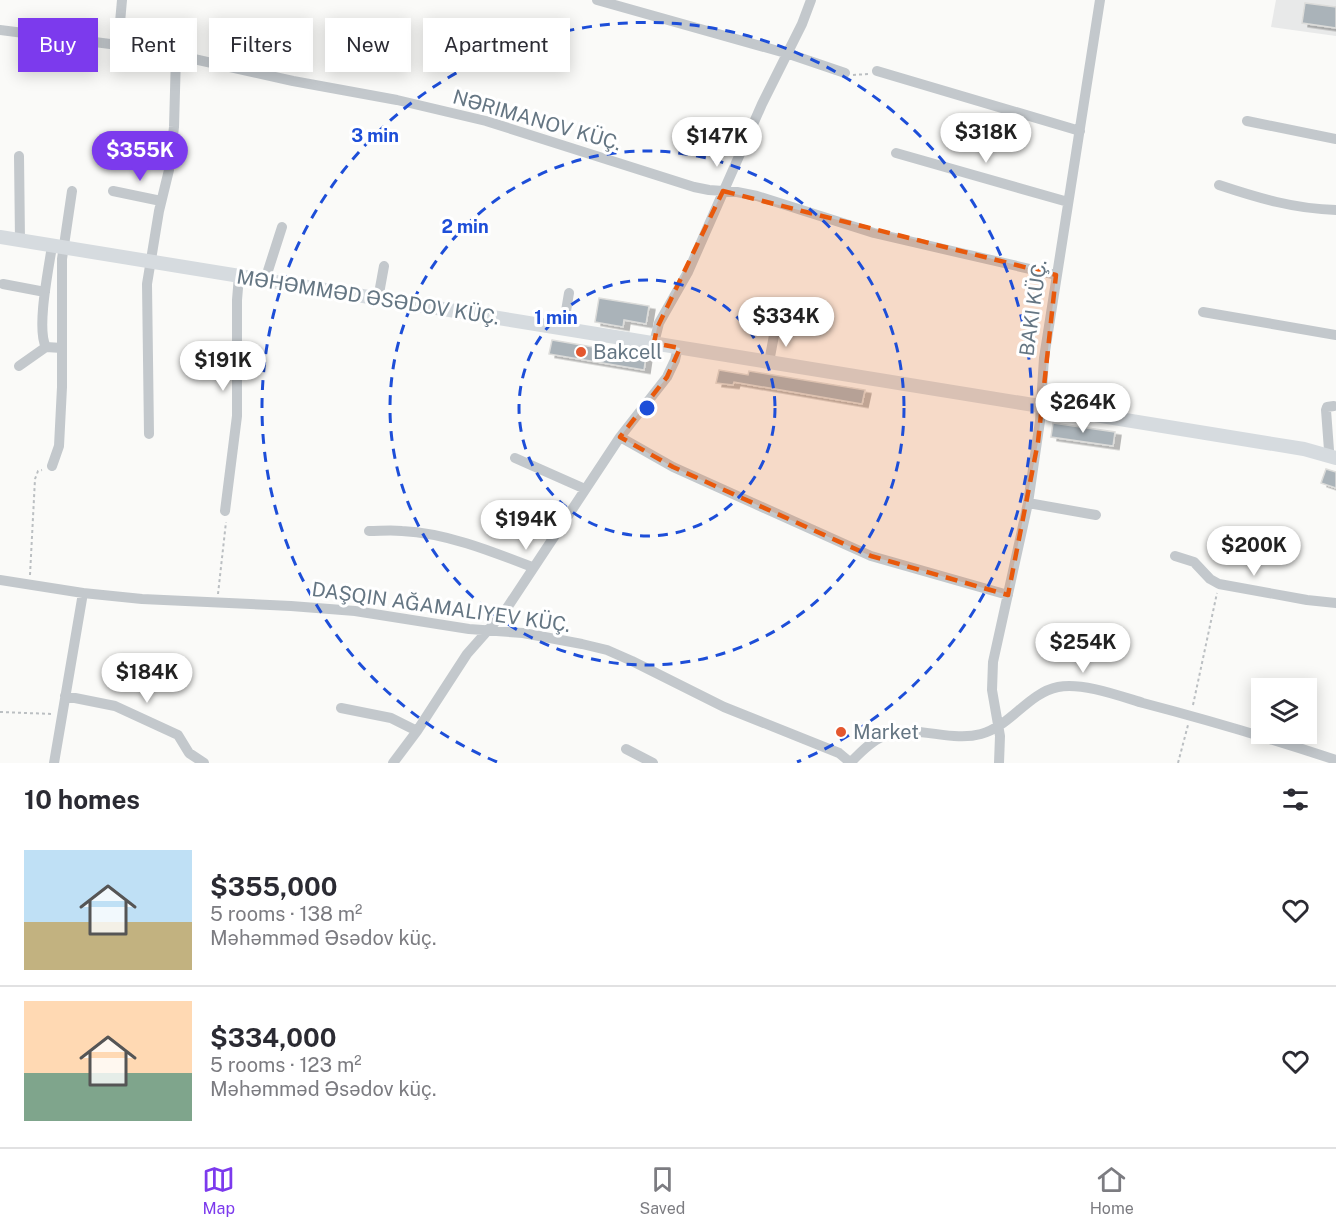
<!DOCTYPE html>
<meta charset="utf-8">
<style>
:root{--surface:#fff;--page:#f2f2f3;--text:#2b2b33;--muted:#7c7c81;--line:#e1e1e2;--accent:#7c3aed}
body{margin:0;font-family:"Public Sans",sans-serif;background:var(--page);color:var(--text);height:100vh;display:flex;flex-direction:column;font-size:22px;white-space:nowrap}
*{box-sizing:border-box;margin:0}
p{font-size:20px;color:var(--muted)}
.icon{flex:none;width:33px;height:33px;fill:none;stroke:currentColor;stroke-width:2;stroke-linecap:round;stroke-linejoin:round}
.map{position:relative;height:763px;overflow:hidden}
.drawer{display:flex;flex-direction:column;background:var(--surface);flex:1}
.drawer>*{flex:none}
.banner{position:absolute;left:18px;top:18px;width:600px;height:54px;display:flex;gap:12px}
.controls{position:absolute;left:1251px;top:678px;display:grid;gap:12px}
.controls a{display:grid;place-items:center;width:66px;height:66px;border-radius:0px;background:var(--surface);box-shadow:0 3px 15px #0003;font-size:30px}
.price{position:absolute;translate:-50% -51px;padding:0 14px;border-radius:21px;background:#fff;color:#222;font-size:20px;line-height:39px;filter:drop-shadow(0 2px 3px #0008)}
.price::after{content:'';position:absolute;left:50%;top:36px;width:18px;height:14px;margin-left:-9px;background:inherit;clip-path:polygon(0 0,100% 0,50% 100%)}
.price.active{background:var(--accent);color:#fff}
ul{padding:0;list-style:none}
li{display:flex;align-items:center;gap:18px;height:150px;padding:0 24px}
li+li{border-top:2px solid var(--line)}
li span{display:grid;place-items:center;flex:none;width:168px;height:120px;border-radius:0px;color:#555}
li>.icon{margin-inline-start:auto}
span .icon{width:72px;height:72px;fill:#fffc;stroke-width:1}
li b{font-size:26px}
h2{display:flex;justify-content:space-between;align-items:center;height:72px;padding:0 24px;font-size:26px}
.chip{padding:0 21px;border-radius:0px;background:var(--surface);box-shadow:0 3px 15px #0003;font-size:21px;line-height:54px}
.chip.active{background:var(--accent);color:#fff}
.tab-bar{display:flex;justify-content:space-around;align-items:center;height:84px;border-top:2px solid var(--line);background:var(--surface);font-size:16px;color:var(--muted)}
.tab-bar a{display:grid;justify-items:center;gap:3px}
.tab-bar .active{color:var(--accent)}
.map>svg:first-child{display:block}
.built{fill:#e8e9e9}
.building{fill:#aab3b9;stroke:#dcdcda;stroke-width:1.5;filter:url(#shadow)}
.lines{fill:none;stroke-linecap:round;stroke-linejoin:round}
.path{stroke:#bbbfc2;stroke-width:2;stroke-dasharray:3 3;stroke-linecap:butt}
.minor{stroke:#c3c8cc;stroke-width:10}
.major{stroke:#d6dbdf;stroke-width:14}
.marked{fill:#e8590c;fill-opacity:0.2;stroke:#e8590c;stroke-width:4.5;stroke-dasharray:12 8;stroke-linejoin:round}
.ring{fill:none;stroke:#1d4ed8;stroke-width:3;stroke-dasharray:10 8}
.poi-dot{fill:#e4572e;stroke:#fff;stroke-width:2}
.labels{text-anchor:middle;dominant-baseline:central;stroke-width:6;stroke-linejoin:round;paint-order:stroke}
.street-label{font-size:20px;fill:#657683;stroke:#fff}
.poi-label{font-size:20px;fill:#657683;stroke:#fff;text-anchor:start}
.centre{fill:#1d4ed8;stroke:#fff;stroke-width:3}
.ring-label{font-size:18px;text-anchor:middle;font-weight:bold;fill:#1d4ed8;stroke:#fff;stroke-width:6;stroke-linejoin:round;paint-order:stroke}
</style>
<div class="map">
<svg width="1336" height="763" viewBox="0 0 1336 763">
<defs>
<filter id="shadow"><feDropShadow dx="6" dy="3.5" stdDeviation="0" flood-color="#0004"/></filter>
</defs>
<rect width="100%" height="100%" fill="#fafaf8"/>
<!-- built -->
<path class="built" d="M1276,0H1336V36L1271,27Z"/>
<!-- building -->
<path class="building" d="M1305,3L1336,7V28L1302,23Z
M599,298L649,306L646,324L624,320L623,327L595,322Z
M552,340L646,356L644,370L549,354Z
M719,370L748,375L749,371L865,390L862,404L734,382L733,385L716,383Z
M1053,423L1115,432L1113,446L1051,437Z
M1326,469L1336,472V488L1321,483Z"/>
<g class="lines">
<!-- path -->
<path class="path" d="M853,75L868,74
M30,575L35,479L38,471L42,470
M218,594L226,522
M1193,705L1217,593
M0,712L53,714
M1178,763L1188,725"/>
<!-- minor -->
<path class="minor" d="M597,0L789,54L845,73
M0,30L118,45L176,55L293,81L397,100L486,121L694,187L709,190L737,192L757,196L874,233L1056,275
M118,45L122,0
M877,71L1080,131
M1247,121L1336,139
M896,153L1068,202
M19,156L20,240
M1219,185C1258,198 1295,209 1336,210
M113,191L161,201
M52,246C49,267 36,329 46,347L62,348
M265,280L282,227
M3,284L45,292
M378,299L384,266
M1203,312L1336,335
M563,329L569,293
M654,343L659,323L688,272L762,104L802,24L811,0
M769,362L775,330
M19,366L46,347
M149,434L147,284L159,211L169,170L174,127L176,55
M620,437L673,467L871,556L1008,595
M1329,450L1326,410L1327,407L1334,406
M515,458L585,489
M52,466L59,446L62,387V259L72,191
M1028,503L1096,515
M225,511L237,416V300L239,276
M369,531C380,531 391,530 402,531C446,533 491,551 532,567
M1175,556L1194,562L1210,579L1219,584L1307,600L1336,603
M0,580L83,593L142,599L291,606L355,611L469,629L523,633L582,644L607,650L632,661L724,707L839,753L851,763
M65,696L115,706L178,735L189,753L204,763
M341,708L391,718L417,731
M626,749L653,763
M54,763L83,593
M393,763L417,731L467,654L505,611L620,437L667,377L675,360L678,347
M850,763C859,754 870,742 882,737C912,722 949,743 981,734C1011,726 1028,693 1058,687C1082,682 1120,696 1143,703C1208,720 1272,739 1336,760
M999,763L1000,736L992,690L993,662L1028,503L1040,421L1044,358L1100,0"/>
<!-- major -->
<path class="major" d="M0,237L1304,449L1336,458"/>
</g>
<!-- marked area -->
<path class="marked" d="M723,191L1056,275L1038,442L1008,595L871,556L673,467L620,437L667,377L680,348L654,343L657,328Z"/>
<!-- distance rings -->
<g class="ring">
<circle cx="647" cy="408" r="128"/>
<circle cx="647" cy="408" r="257"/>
<path d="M497 762A385 385 0 1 1 797 762"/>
</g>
<!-- markers -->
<g class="poi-dot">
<circle cx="581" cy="352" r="6"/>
<circle cx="841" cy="732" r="6"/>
</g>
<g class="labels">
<!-- street labels -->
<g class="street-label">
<text transform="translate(537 120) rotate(16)">NƏRIMANOV KÜÇ.</text>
<text transform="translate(368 297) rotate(9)">MƏHƏMMƏD ƏSƏDOV KÜÇ.</text>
<text transform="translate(1033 308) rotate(-82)">BAKI KÜÇ.</text>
<text transform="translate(441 607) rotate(8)">DAŞQIN AĞAMALIYEV KÜÇ.</text>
</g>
<!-- poi labels -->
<g class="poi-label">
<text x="593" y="352">Bakcell</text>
<text x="853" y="732">Market</text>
</g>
</g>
<circle cx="647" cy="408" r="9" class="centre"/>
<g class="ring-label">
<text x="375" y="142">3 min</text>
<text x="465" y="233">2 min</text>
<text x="556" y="324">1 min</text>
</g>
</svg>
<div class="controls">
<a><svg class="icon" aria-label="layers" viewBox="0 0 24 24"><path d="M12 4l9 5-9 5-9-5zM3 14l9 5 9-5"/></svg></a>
</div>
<b class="price" style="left:986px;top:164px">$318K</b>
<b class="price" style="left:717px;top:168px">$147K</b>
<b class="price active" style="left:140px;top:182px">$355K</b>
<b class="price" style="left:786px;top:348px">$334K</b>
<b class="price" style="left:223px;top:392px">$191K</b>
<b class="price" style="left:1083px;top:434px">$264K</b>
<b class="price" style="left:526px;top:551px">$194K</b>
<b class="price" style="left:1254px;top:577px">$200K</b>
<b class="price" style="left:1083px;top:674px">$254K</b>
<b class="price" style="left:147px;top:704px">$184K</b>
<div class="banner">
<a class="chip active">Buy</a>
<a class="chip">Rent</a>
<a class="chip">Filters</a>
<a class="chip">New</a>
<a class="chip">Apartment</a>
</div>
</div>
<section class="drawer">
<h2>10 homes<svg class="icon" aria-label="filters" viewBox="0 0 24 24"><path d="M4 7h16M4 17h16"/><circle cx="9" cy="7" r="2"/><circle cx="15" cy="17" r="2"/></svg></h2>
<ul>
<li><span style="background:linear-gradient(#bfe0f5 60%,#c2b280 0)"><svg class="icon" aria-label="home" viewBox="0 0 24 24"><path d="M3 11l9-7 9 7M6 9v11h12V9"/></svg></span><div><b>$355,000</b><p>5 rooms · 138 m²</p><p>Məhəmməd Əsədov küç.</p></div><svg class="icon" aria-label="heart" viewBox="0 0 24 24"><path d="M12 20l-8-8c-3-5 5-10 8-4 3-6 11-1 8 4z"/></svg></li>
<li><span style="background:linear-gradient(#ffd9b3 60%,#7fa58c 0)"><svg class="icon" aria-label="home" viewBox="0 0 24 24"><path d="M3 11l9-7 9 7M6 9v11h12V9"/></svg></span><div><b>$334,000</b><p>5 rooms · 123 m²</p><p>Məhəmməd Əsədov küç.</p></div><svg class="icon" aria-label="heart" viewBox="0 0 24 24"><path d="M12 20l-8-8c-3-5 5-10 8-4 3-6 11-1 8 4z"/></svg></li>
</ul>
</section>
<nav class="tab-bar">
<a class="active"><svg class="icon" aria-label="map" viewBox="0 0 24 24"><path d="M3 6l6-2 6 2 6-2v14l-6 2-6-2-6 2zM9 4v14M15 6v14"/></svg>Map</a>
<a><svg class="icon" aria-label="saved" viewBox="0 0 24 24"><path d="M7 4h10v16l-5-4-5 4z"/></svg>Saved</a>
<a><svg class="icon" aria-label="home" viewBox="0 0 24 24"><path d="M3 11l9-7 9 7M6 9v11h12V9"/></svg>Home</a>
</nav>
